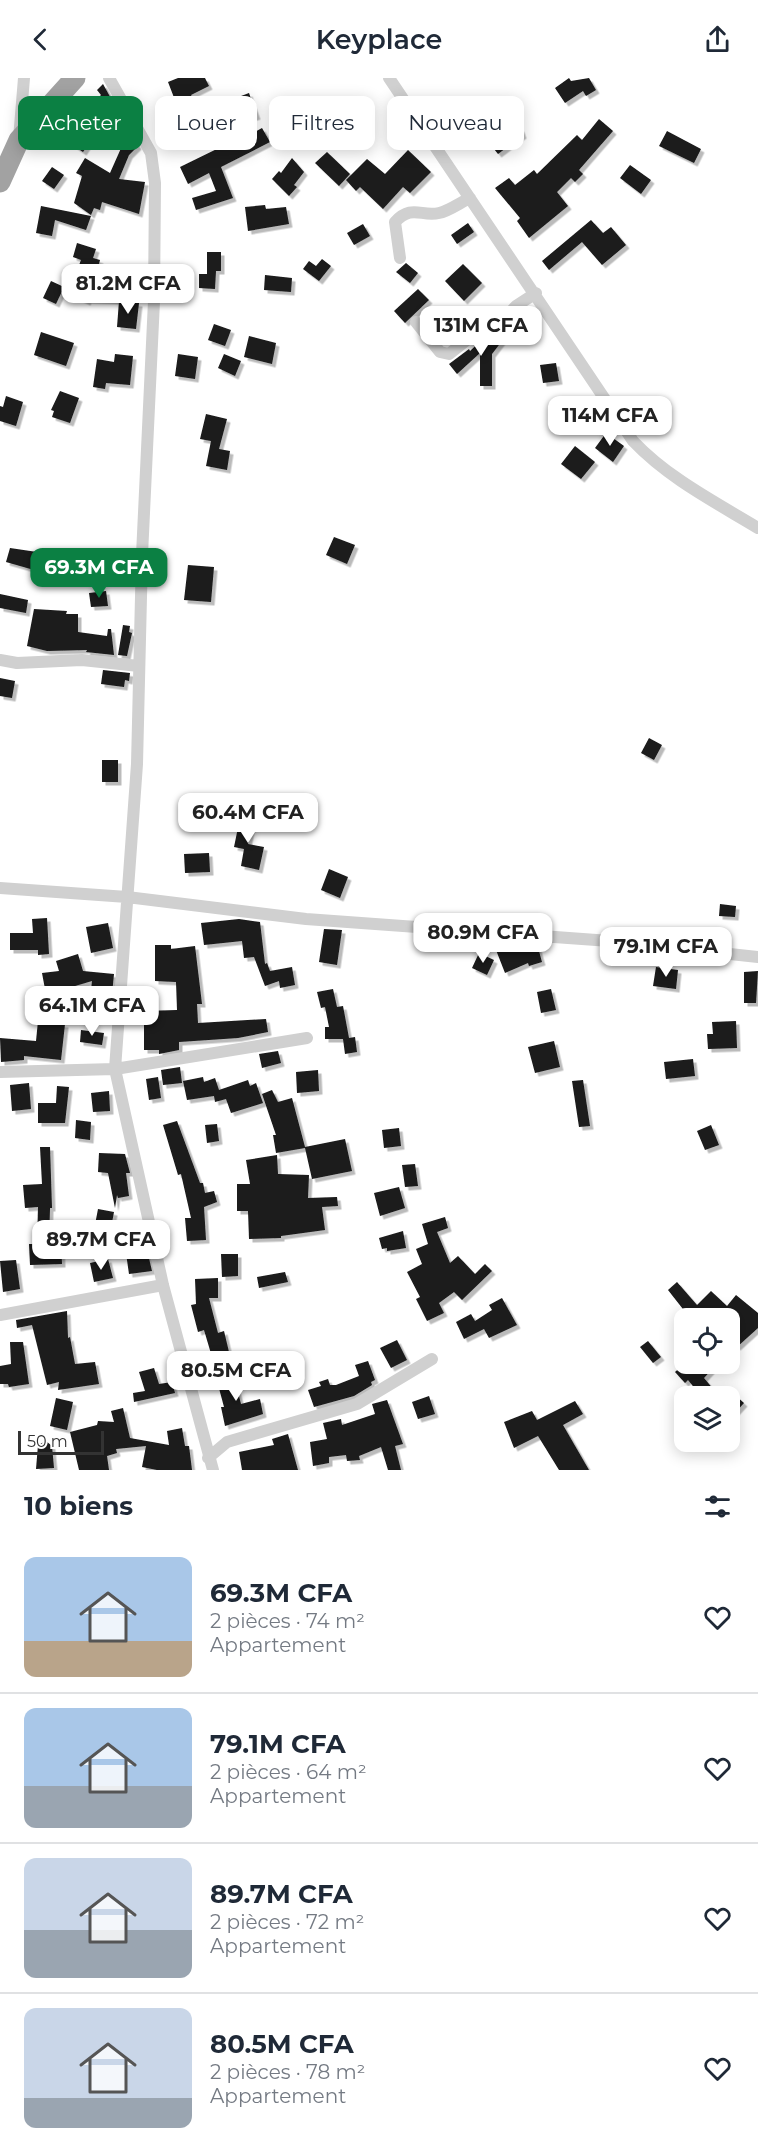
<!DOCTYPE html>
<html lang="fr">
<meta charset="utf-8">
<style>
:root{--surface:#fff;--page:#f6f6f7;--text:#1f2937;--muted:#747a83;--line:#e0e1e3;--accent:#0b8043}
body{margin:0;font-family:Montserrat,sans-serif;background:var(--page);color:var(--text);height:100vh;display:flex;flex-direction:column;font-size:22px;white-space:nowrap}
*{box-sizing:border-box;margin:0}
p{font-size:20px;color:var(--muted)}
.icon{flex:none;width:33px;height:33px;fill:none;stroke:currentColor;stroke-width:2;stroke-linecap:round;stroke-linejoin:round}
.map{position:relative;height:1392px;overflow:hidden}
.details{display:flex;flex-direction:column;background:var(--surface);flex:1}
.details>*{flex:none}
.guide{position:absolute;left:18px;top:18px;width:723px;height:54px;display:flex;gap:12px}
.fabs{position:absolute;left:674px;top:1230px;display:grid;gap:12px}
.fabs a{display:grid;place-items:center;width:66px;height:66px;border-radius:12px;background:var(--surface);box-shadow:0 3px 15px #0003;font-size:30px}
.scale{position:absolute;left:18px;bottom:15px;width:86px;box-sizing:border-box;padding-left:6px;border:3px solid #333;border-top:0;font-size:16px;line-height:21px;white-space:nowrap;color:#333;-webkit-text-stroke:4px #fff;paint-order:stroke}
.price{position:absolute;translate:-50% -51px;padding:0 14px;border-radius:12px;background:#fff;color:#222;font-size:20px;line-height:39px;filter:drop-shadow(0 2px 3px #0008)}
.price::after{content:'';position:absolute;left:50%;top:36px;width:18px;height:14px;margin-left:-9px;background:inherit;clip-path:polygon(0 0,100% 0,50% 100%)}
.price.selected{background:var(--accent);color:#fff}
ul{padding:0;list-style:none}
li{display:flex;align-items:center;gap:18px;height:150px;padding:0 24px}
li+li{border-top:2px solid var(--line)}
li span{display:grid;place-items:center;flex:none;width:168px;height:120px;border-radius:12px;color:#555}
li>.icon{margin-inline-start:auto}
span .icon{width:72px;height:72px;fill:#fffc;stroke-width:1}
li b{font-size:26px}
h2{display:flex;justify-content:space-between;align-items:center;height:72px;padding:0 24px;font-size:26px}
.chip{padding:0 21px;border-radius:12px;background:var(--surface);box-shadow:0 3px 15px #0003;font-size:21px;line-height:54px}
.chip.selected{background:var(--accent);color:#fff}
header{display:flex;justify-content:space-between;align-items:center;height:78px;padding:0 24px;background:var(--surface);font-size:27px;font-weight:600}
.map>svg:first-child{display:block}
.building{fill:#1a1a1a;filter:url(#shadow)}
.lines{fill:none;stroke-linecap:round;stroke-linejoin:round}
.minor{stroke:#d0d0d0;stroke-width:12}
.trunk{stroke:#a2a2a2;stroke-width:21}
</style>
<header><svg class="icon" aria-label="back" viewBox="0 0 24 24"><path d="M15 5l-7 7 7 7"/></svg>Keyplace<svg class="icon" aria-label="share" viewBox="0 0 24 24"><path d="M12 15V3M7 8l5-5 5 5M5 13v7h14v-7"/></svg></header>
<div class="map">
<svg width="758" height="1392" viewBox="0 0 758 1392">
<defs>
<filter id="shadow"><feDropShadow dx="3.5" dy="3.5" stdDeviation="0" flood-color="#0004"/></filter>
</defs>
<rect width="100%" height="100%" fill="#fff"/>
<!-- building -->
<path class="building" d="M178,0H205L209,8L191,17L194,24L178,30L168,4Z
M569,0L571,3L589,0L596,12L586,18L583,13L565,25L555,10Z
M103,6L114,26L104,36L127,56L129,53L138,68L129,77L119,101L145,104L139,136L102,124L100,132L94,130L91,137L74,125L82,98L76,95L85,80L110,95L122,68L100,49L83,74L68,64L86,37L83,35L101,17L97,12Z
M249,15L257,38L236,45L228,23Z
M319,29L334,46L321,58L306,41Z
M504,34L521,51L523,57L498,76L480,53Z
M599,41L613,53L579,92L583,96L575,104L571,100L557,114L568,128L529,160L517,143L520,140L495,110L509,100L515,107L534,92L537,96L577,57L582,62Z
M262,50L270,64L221,89L233,120L196,132L192,120L216,113L209,95L188,106L180,89L227,66L228,69Z
M667,53L701,71L694,85L659,68Z
M408,72L431,94L410,115L403,109L383,131L360,109L356,113L346,102L367,81L385,96Z
M327,74L350,96L339,108L315,85Z
M292,80L304,94L294,107L297,109L289,118L272,101L279,93L281,95Z
M630,87L651,102L641,116L620,100Z
M52,89L64,97L54,111L42,103Z
M265,127L266,131L286,129L289,146L248,153L245,129Z
M41,128L91,138L86,152L55,142L52,158L36,155Z
M591,142L603,155L611,149L626,167L602,187L582,164L549,192L542,183Z
M468,145L474,154L457,166L451,157Z
M363,146L370,158L354,167L347,155Z
M77,165L96,171L93,180L100,182L93,209H122V223L88,222L87,224L68,216L81,182L73,179Z
M207,174H221V193H216L215,211L199,210V196H207Z
M322,181L331,188L319,203L303,191L309,183L316,188Z
M406,185L418,195L410,205L396,194Z
M463,186L482,205L464,223L445,203Z
M265,197L292,200L291,214L264,212Z
M51,203L64,209L56,226L43,220Z
M418,211L429,222L405,245L394,233Z
M119,223L139,225L136,251L117,249Z
M214,246L231,252L225,268L208,262Z
M497,253L505,259L492,276V308H480V275L457,296L449,286L469,271L470,273L490,254Z
M41,254L74,265L66,288L34,277Z
M249,258L276,265L272,286L244,279Z
M115,276L133,278L130,307L106,305L105,311L93,309L97,281L114,284Z
M178,276L198,279L195,301L175,298Z
M224,276L241,283L235,298L218,290Z
M556,285L559,303L543,305L540,287Z
M60,313L79,320L70,345L52,339L54,333L51,332Z
M6,318L23,324L16,348L0,343V328L3,329Z
M206,336L227,341L219,371L230,373L227,392L206,388L211,363L200,361Z
M606,355L624,368L613,384L595,370Z
M575,368L595,384L581,401L561,386Z
M334,459L355,467L347,486L326,477Z
M10,470L37,474L34,492L6,484Z
M188,487L214,489L211,524L184,522Z
M106,513L108,528L91,529L89,515Z
M0,516L28,522L26,535L0,530Z
M34,531L67,533L66,536H78V554L107,558L108,551H111L114,577L86,574L87,572L47,573L27,568Z
M123,547L130,548L129,554L132,555L127,578L118,577Z
M103,592L130,595L129,603L125,602L124,609L101,606Z
M0,600L15,603L12,620L0,618Z
M649,660L662,667L654,682L641,675Z
M102,682H118V704H102Z
M271,725L272,738L256,740L254,727Z
M241,735L254,738L248,766L264,769L259,792L241,788L244,771L234,769Z
M209,775L210,794L185,795L184,776Z
M329,791L348,799L340,820L321,812Z
M720,826L736,828L735,839L719,838Z
M47,840L49,876L38,877V872H10V855H33L32,841Z
M239,841L260,844L265,886L267,885L270,893L292,889L295,907L280,910L279,903L265,908L254,879L244,880L242,863L204,867L201,845Z
M108,845L113,870L91,875L86,849Z
M324,851L342,852L337,887L319,884Z
M516,864L537,866L542,884L529,888L528,885L505,895L496,872Z
M155,867H171V871L195,868L202,926H197L198,945L266,941L268,954L238,960L179,964V972L159,976V972H144V933L177,932L176,904L155,903Z
M479,875L494,882L487,897L472,890Z
M78,876L83,893L114,896L111,926L102,924L101,932L89,930L92,903L65,911H45L42,895L59,893L56,883Z
M656,889L678,892L676,911L653,908Z
M758,893L756,925H744V894Z
M333,911L337,929L343,928L349,960L355,959L357,974L345,976L343,961H325V949H329L325,929L321,930L317,914Z
M551,911L556,932L541,935L537,914Z
M38,943L65,946L61,982L24,978V982L1,984L0,960L36,963Z
M736,943L737,970L708,971L707,956H713L712,944Z
M81,952L104,955L102,967L80,964Z
M554,963L560,989L535,995L528,969Z
M278,973L281,985L262,990L259,976Z
M693,981L695,998L666,1001L664,984Z
M180,989L182,1005L163,1007L161,992Z
M318,992L319,1013L297,1015L296,994Z
M158,999L161,1020L149,1022L146,1001Z
M203,999L204,1004L215,1000L219,1012L248,1002L250,1008L256,1005L263,1025L231,1035L226,1021L215,1024L214,1018L187,1022L183,1003Z
M583,1002L590,1048L579,1049L572,1003Z
M29,1005L31,1031L12,1033L10,1007Z
M57,1008L69,1009L65,1045H38V1025H56Z
M272,1012L278,1024L292,1020L305,1069L345,1061L352,1093L312,1101L305,1070L276,1075L273,1057H276L262,1016Z
M109,1013L110,1033L93,1034L91,1015Z
M76,1042L91,1044L90,1062L75,1060Z
M177,1043L200,1105H203L205,1115L214,1113L217,1124L204,1129L206,1162L187,1163L185,1140H191L181,1096L178,1097L163,1047Z
M217,1046L219,1063L207,1065L205,1047Z
M711,1047L719,1067L705,1072L697,1053Z
M399,1050L401,1068L384,1070L382,1052Z
M40,1069H50L52,1130H50L49,1165H61L62,1186L30,1187L29,1166H37L38,1129L25,1130L23,1107L42,1106Z
M99,1075L125,1076L130,1095H126L129,1118L118,1120L117,1117L115,1130L108,1095L98,1094Z
M277,1077L278,1096L309,1097L308,1120L337,1119L338,1128L322,1129L325,1152L281,1158V1160L249,1161L248,1133H237V1106H250L246,1082Z
M415,1086L418,1108L405,1109L402,1087Z
M399,1109L405,1130L380,1138L374,1115Z
M98,1131L114,1134L109,1160L93,1157Z
M445,1139L448,1150L437,1154L450,1185L458,1178L475,1196L485,1186L492,1193L462,1222L454,1214L439,1225L444,1235L427,1243L416,1221L420,1219L407,1194L422,1186L416,1171L428,1166L422,1146Z
M403,1153L406,1170L387,1173V1170L382,1171L379,1160Z
M147,1172L152,1193L129,1196L126,1175Z
M221,1176H238V1198L222,1199Z
M108,1181L113,1200L94,1204L90,1185Z
M16,1182L20,1211L3,1214L0,1183Z
M285,1194L288,1204L259,1210L257,1199Z
M218,1200V1220H209L218,1255L224,1253L229,1274L212,1279L204,1252L198,1254L191,1227L196,1226L195,1201Z
M677,1204L697,1227L711,1213L727,1228L736,1217L758,1235V1250L737,1269L729,1261V1240H690L668,1212Z
M502,1220L517,1247L489,1260L484,1251L464,1261L456,1244L471,1236L475,1243L492,1232L489,1227Z
M67,1233L68,1260L70,1259L75,1286L95,1284L99,1306L58,1312L59,1304L47,1307L32,1247L17,1250L16,1242Z
M397,1262L407,1282L391,1290L380,1270Z
M648,1263L661,1279L653,1285L640,1269Z
M10,1264H23L29,1306L9,1309L8,1306H0V1288L11,1286Z
M368,1283L375,1302L371,1304L372,1307L354,1318L314,1329L308,1312L321,1308L319,1304L328,1301L330,1307H336L359,1298L355,1287Z
M684,1286H691L695,1290L699,1286H717L704,1300L719,1318H701L688,1302L685,1305L675,1294Z
M154,1290L159,1306L172,1304L175,1315L134,1324L133,1315L145,1313L139,1294Z
M233,1295L241,1326L260,1321L263,1336L225,1348L221,1329H224L216,1299Z
M729,1312L744,1325L734,1336L729,1331Z
M429,1318L435,1336L418,1341L412,1324Z
M56,1320L73,1324L67,1352L50,1348Z
M387,1322L403,1366L395,1368L401,1392H388L381,1369L359,1378L360,1382L347,1383L346,1377L329,1379V1385L313,1388L310,1364L327,1361L323,1345L341,1341L342,1347L375,1336L372,1326Z
M575,1323L583,1336L563,1347L589,1392H559L538,1358L514,1370L504,1344L532,1333L537,1342Z
M123,1330L130,1360L169,1367L167,1353L182,1350L185,1368H189L192,1392H157L142,1389L146,1368L116,1371L117,1375L107,1378L109,1392H79L70,1354L97,1347L98,1343L114,1344L111,1333Z
M288,1356L298,1392H242L239,1374L274,1367L272,1361Z
M46,1363L52,1368L54,1390L36,1391L38,1367Z"/>
<g class="lines">
<!-- minor -->
<path class="minor" d="M109,0L151,75L155,105L154,223L142,477L137,686L115,991L163,1207L213,1392
M389,0L633,363C668,400 715,424 758,450
M19,61L24,0
M400,180L395,144C412,126 421,139 439,135C449,133 461,124 470,120
M416,244L440,274L449,276L487,246L501,244L516,228L536,215
M0,582L17,585L82,582L139,588
M0,810L127,819L306,841L610,863L758,879
M0,994L115,991L307,960
M0,1237L163,1207
M208,1380L227,1364L357,1326L432,1281"/>
<!-- trunk -->
<path class="trunk" d="M0,104L19,62L75,0"/>
</g>
</svg>
<div class="fabs">
<a><svg class="icon" aria-label="locate" viewBox="0 0 24 24"><circle cx="12" cy="12" r="6"/><path d="M12 2v4M12 18v4M2 12h4M18 12h4"/></svg></a>
<a><svg class="icon" aria-label="layers" viewBox="0 0 24 24"><path d="M12 4l9 5-9 5-9-5zM3 14l9 5 9-5"/></svg></a>
</div>
<div class="scale">50 m</div>
<b class="price" style="left:128px;top:237px">81.2M CFA</b>
<b class="price" style="left:481px;top:279px">131M CFA</b>
<b class="price" style="left:610px;top:369px">114M CFA</b>
<b class="price selected" style="left:99px;top:521px">69.3M CFA</b>
<b class="price" style="left:248px;top:766px">60.4M CFA</b>
<b class="price" style="left:483px;top:886px">80.9M CFA</b>
<b class="price" style="left:666px;top:900px">79.1M CFA</b>
<b class="price" style="left:92px;top:959px">64.1M CFA</b>
<b class="price" style="left:101px;top:1193px">89.7M CFA</b>
<b class="price" style="left:236px;top:1324px">80.5M CFA</b>
<div class="guide">
<a class="chip selected">Acheter</a>
<a class="chip">Louer</a>
<a class="chip">Filtres</a>
<a class="chip">Nouveau</a>
</div>
</div>
<section class="details">
<h2>10 biens<svg class="icon" aria-label="filters" viewBox="0 0 24 24"><path d="M4 7h16M4 17h16"/><circle cx="9" cy="7" r="2"/><circle cx="15" cy="17" r="2"/></svg></h2>
<ul>
<li><span style="background:linear-gradient(#a9c7e8 70%,#b9a48a 0)"><svg class="icon" aria-label="home" viewBox="0 0 24 24"><path d="M3 11l9-7 9 7M6 9v11h12V9"/></svg></span><div><b>69.3M CFA</b><p>2 pièces · 74 m²</p><p>Appartement</p></div><svg class="icon" aria-label="heart" viewBox="0 0 24 24"><path d="M12 20l-8-8c-3-5 5-10 8-4 3-6 11-1 8 4z"/></svg></li>
<li><span style="background:linear-gradient(#a9c7e8 65%,#9aa5b1 0)"><svg class="icon" aria-label="home" viewBox="0 0 24 24"><path d="M3 11l9-7 9 7M6 9v11h12V9"/></svg></span><div><b>79.1M CFA</b><p>2 pièces · 64 m²</p><p>Appartement</p></div><svg class="icon" aria-label="heart" viewBox="0 0 24 24"><path d="M12 20l-8-8c-3-5 5-10 8-4 3-6 11-1 8 4z"/></svg></li>
<li><span style="background:linear-gradient(#c9d6e8 60%,#9aa5b1 0)"><svg class="icon" aria-label="home" viewBox="0 0 24 24"><path d="M3 11l9-7 9 7M6 9v11h12V9"/></svg></span><div><b>89.7M CFA</b><p>2 pièces · 72 m²</p><p>Appartement</p></div><svg class="icon" aria-label="heart" viewBox="0 0 24 24"><path d="M12 20l-8-8c-3-5 5-10 8-4 3-6 11-1 8 4z"/></svg></li>
<li><span style="background:linear-gradient(#c9d6e8 75%,#9aa5b1 0)"><svg class="icon" aria-label="home" viewBox="0 0 24 24"><path d="M3 11l9-7 9 7M6 9v11h12V9"/></svg></span><div><b>80.5M CFA</b><p>2 pièces · 78 m²</p><p>Appartement</p></div><svg class="icon" aria-label="heart" viewBox="0 0 24 24"><path d="M12 20l-8-8c-3-5 5-10 8-4 3-6 11-1 8 4z"/></svg></li>
</ul>
</section>
